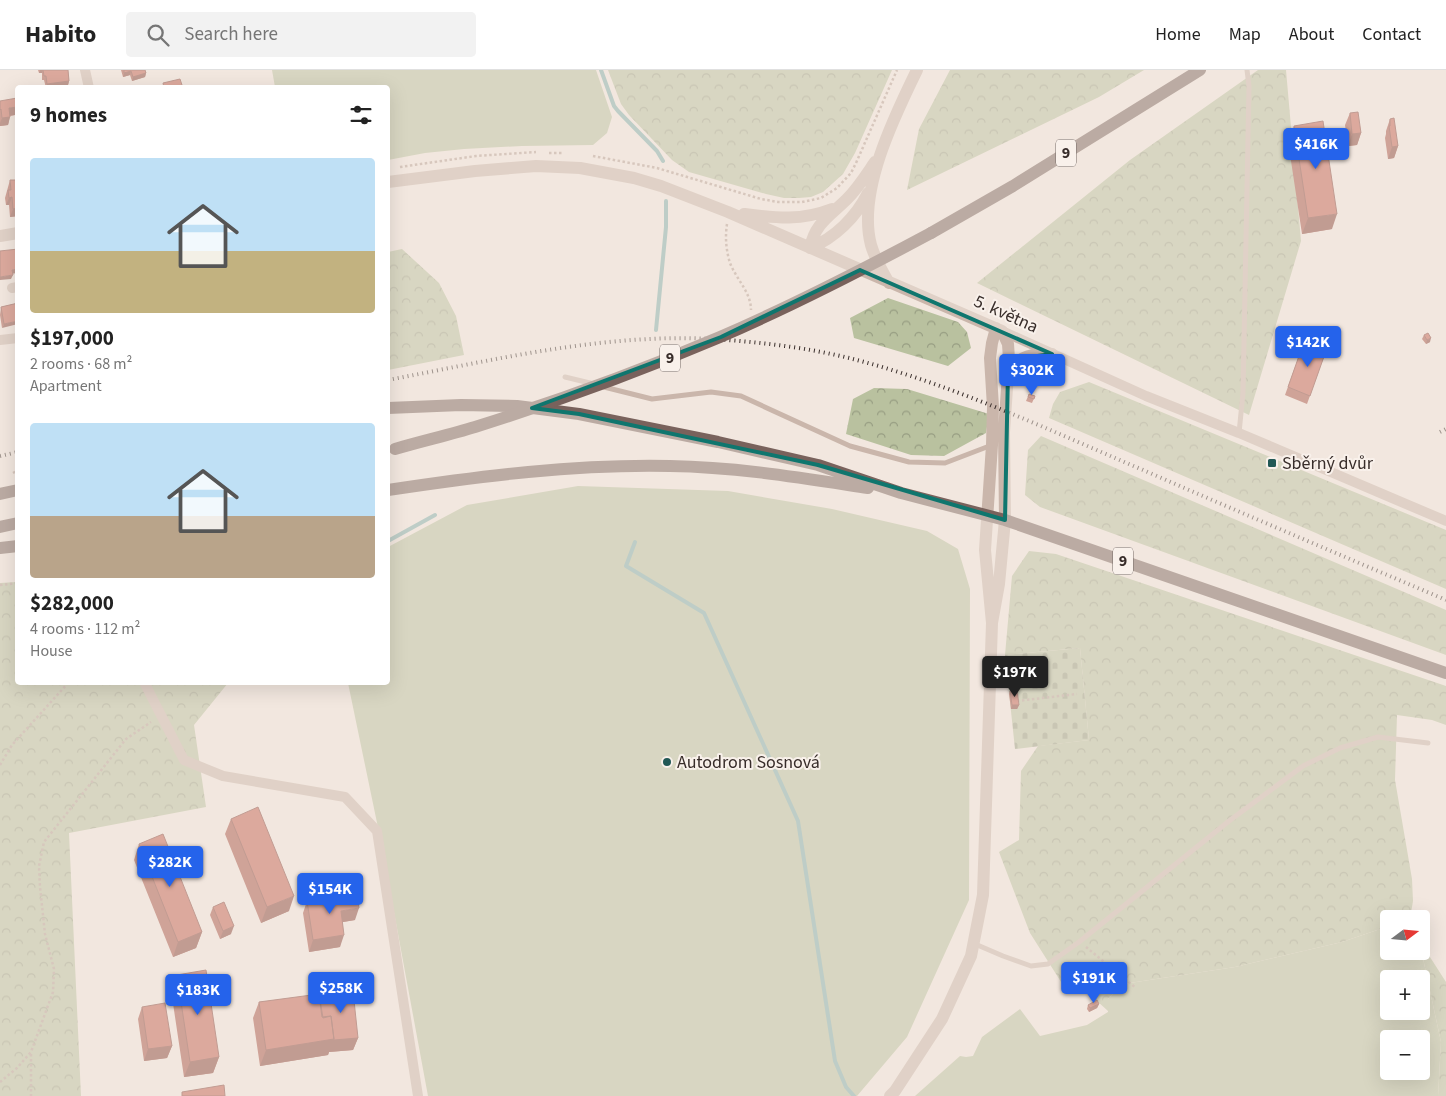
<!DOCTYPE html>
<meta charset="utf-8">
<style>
:root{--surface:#fff;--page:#f2f2f2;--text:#222;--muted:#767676;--line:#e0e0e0;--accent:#2563eb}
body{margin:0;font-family:"Source Sans 3",sans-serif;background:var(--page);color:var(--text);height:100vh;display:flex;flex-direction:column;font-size:19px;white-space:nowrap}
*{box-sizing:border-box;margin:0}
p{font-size:16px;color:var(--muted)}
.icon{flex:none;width:28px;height:28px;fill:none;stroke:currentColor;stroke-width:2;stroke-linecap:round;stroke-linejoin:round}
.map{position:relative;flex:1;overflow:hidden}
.drawer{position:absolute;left:15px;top:15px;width:375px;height:600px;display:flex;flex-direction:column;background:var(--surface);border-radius:5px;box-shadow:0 5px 20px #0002}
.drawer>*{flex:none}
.needle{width:32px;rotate:74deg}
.tools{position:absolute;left:1380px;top:840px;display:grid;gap:10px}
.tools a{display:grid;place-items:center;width:50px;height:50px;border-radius:5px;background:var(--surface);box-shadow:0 5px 20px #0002;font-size:25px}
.price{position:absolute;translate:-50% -42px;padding:0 11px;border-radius:5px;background:var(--accent);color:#fff;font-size:16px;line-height:32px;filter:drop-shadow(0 1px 2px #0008)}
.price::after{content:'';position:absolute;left:50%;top:30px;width:15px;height:11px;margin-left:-8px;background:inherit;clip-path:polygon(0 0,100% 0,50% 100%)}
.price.active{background:#222;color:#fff}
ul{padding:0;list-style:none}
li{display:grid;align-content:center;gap:10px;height:265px;padding:0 15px}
li span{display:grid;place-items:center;height:155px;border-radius:5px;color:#555}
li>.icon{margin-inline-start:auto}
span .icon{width:90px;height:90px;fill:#fffc;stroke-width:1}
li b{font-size:21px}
h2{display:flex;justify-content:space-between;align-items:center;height:60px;padding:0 15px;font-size:21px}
header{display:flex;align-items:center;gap:30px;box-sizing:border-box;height:70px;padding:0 25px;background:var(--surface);border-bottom:1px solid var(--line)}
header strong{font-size:24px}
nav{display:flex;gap:28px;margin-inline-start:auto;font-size:18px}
.search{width:350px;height:45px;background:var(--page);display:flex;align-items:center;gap:12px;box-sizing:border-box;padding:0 18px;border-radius:5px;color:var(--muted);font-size:19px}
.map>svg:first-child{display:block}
.grass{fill:#b9c19f;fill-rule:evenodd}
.forest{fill:url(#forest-crowns)}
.cemetery{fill:url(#cemetery-stones)}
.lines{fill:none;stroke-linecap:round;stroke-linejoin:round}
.stream{stroke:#7faeaa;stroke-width:4}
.path{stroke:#b6a095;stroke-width:2.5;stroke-dasharray:2.5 2.5;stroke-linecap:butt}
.service{stroke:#cab6ab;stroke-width:5}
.minor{stroke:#cab6ab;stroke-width:10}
.tertiary{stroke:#cab6ab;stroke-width:12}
.primary{stroke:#79625c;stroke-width:12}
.rail{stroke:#382d2a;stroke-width:4;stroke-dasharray:1 4;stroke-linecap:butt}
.primary-bridge{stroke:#79625c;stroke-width:12}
.wall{fill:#a55043}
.shaded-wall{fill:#864137}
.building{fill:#c05d4e;stroke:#864137}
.marked{fill:none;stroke:#0f766e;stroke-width:4;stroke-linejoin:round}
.poi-dot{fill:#215855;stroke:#f9f1eb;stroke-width:2}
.labels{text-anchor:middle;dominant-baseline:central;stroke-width:4;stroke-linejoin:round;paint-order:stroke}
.shield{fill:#f9f1eb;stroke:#726864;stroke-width:1}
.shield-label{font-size:16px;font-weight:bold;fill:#382d2a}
.street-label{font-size:18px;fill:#382d2a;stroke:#f9f1eb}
.poi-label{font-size:18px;fill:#382d2a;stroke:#f9f1eb;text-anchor:start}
</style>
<header>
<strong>Habito</strong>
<div class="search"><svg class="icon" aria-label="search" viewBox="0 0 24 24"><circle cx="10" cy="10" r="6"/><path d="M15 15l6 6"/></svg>Search here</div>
<nav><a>Home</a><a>Map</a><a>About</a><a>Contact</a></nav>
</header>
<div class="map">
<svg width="1446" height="1026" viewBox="0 0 1446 1026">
<defs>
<pattern id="forest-crowns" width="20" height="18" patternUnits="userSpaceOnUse" patternTransform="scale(1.25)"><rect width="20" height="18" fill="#b9c19f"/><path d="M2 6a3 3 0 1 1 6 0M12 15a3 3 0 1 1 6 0" fill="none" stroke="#979d82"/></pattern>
<pattern id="cemetery-stones" width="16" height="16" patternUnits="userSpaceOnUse" patternTransform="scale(1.25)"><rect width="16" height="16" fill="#b9c19f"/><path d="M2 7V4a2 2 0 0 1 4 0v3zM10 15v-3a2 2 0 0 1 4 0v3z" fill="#979d82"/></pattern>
</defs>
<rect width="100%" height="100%" fill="#f2e7df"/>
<!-- grass -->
<path class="grass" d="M272,0H596L612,47L607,63L593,75L522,76L464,79L425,83L388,90V18L275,17Z
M578,416L728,421L832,439L927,461L958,479L970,519L969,830L907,967L857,1026H428L381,772L348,613L388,612V477L467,435Z
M1389,856V881H1421V879L1441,972L1438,1026H915L960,986L966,987L973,986L982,967L1020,939L1040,966L1087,955L1108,942V929L1123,914L1235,897L1342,872ZM1389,909H1421V941H1389ZM1389,969H1421V1001H1389Z"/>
<!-- forest -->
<path class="forest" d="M608,0H892L855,83L843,104L823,122L811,127L799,128H784L766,124L689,102L672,90L629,45L621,34Z
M950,0H1144L1099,27L907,120L919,59Z
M1258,0H1286L1301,171L1249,345L977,213L1130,90Z
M402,179L439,213L456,246L464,285L388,300V182Z
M888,228L958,252L967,262L971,278L948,296L854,268L850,248Z
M1089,312L1446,460V519L1049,348L1053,334L1060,322Z
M874,318L907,319L989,344L986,363L944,386L911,385L846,364L853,329Z
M1041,366L1446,540V585L1040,437L1025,425L1028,380Z
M1029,481L1056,484L1446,616V655L1432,650L1397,645L1395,710L1412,809L1413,831L1410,849H1389V856L1342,872L1235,897L1123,914L1108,929V941L1075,911L1063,915L1030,863L999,782L1019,770L1021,701L1038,676L1089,670L1080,578L1005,585L1012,506Z
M17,512L18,612H170L174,614L176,612L228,613L194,655L206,737L69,763L81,1026H0V513Z
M1421,873L1446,912V1026H1438L1441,972L1421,879Z"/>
<!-- cemetery -->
<path class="cemetery" d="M1080,578L1089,670L1015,679L1005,585Z"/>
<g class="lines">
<!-- stream -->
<path class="stream" d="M601,0L614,36L618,41L657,81L663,91
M656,260L666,157V131
M388,471L435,445
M635,472L626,496L704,543L798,751L835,991L846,1017L854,1026"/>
<!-- path -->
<path class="path" d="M549,83H563
M593,86L657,98L761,129L778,132H802L821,128L837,118L851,103L856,93L897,0
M400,97L476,86L536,82
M727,154C725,167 726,180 730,193C736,209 751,222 751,240
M13,403L18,400
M0,515L18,513
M1017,631L1077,624
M0,695L12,675L69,612
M1086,877L1136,918
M31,984V1026
M0,1012L17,998L31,982L53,922L54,899L45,864L40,817L39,796L44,772L126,669L151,652"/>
<!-- service -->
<path class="service" d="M565,307L594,314
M604,317L652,329L711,322L741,326L850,376L909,392L945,393L992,375
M1239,363L1243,323L1249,16L1247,0
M975,874L1003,886L1031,896L1048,894L1079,872L1229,751L1303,696L1340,678L1378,667L1428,673"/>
<!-- minor -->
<path class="minor" d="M85,0L89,18
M12,218L18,217
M1002,261L1146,326L1239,363L1446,451
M0,270L18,268
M144,612L184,690L223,706L345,727L377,761L418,1026"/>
<!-- tertiary -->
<path class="tertiary" d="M388,112L475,101L536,96L580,98L634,108L661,116L728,142L1002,261L1008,274L1009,289L1004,362L1005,450L999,514L992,553
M744,144C777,148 801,151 832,139
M0,166L18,163
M810,178C815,153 830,146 847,129C858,118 866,105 875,92
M810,178C835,168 856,147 868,123
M889,213C882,201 875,189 871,175C857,122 894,47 917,0
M1008,301C1019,286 1034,283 1052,284
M890,1026L895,1021L942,949L971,886L983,825L992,553L985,480L992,375L993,337L990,288L992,273L996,258"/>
<!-- primary -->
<path class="primary" d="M931,163L1013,116L1200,0
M388,338L461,335L517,336L579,344L718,372L818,395L901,423L1005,450L1446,603
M388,420C481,406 575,394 670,396C737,397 802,408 868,418
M0,424L18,420
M0,457L18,453
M0,478L18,476"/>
<!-- rail -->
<path class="rail" d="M388,310C494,290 604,263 713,269C761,272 811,278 857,290C956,316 1049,360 1143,400C1244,444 1345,487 1446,530
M1440,362L1446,359
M0,386L18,382"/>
<!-- primary-bridge -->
<path class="primary-bridge" d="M395,379C422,371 449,365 475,357C558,331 640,301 720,267C792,236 862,200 931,163"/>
</g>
<!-- wall -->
<path class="wall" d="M38,0H68L69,11L68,15L52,18H46L44,10H42V3H39Z
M121,0H145L146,3L145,7L132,11L130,5L123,7Z
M0,31L15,45L10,46L8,55L0,56Z
M1350,43L1361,63L1357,75L1348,76L1345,55Z
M1390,49L1398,76L1394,88L1388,89L1385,68L1386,64V61Z
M1294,56L1332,159L1302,164L1288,71Z
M10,110L18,146L10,147L9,135H6L5,128Z
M18,233L2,258L0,245L1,237Z
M1424,265L1430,272L1426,274L1422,269Z
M1305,269L1327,278L1307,334L1285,325Z
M18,299V315L16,304Z
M1029,324L1035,326L1032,333L1026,331Z
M1010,621L1019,635L1017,639H1011L1009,624Z
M231,749L289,841L261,853L225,764Z
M139,774L202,862L196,878L173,887L134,790Z
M307,831L355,850L343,852L340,877L309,882L303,843Z
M213,837L231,864L220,869L210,845Z
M177,905L219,987L213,1003L184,1007L171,920Z
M319,925L358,968L353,980L329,982L328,985L260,996L253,948L259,932Z
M1099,934L1097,938L1089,942L1087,939L1088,935Z
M142,937L172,976L167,988L144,991L138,949Z"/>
<!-- shaded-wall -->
<path class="shaded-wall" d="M40,0H43L42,3H39Z
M131,1L130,5L123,7L124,3Z
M146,3L145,7L132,11L133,7Z
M69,11L68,15L46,18L47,14Z
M18,37L15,45L6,46L9,38Z
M10,47L8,55L0,56V53L2,48Z
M1361,63L1357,75L1348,76L1352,64Z
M1398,76L1394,88L1388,89L1392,77Z
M12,127L9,135H6L9,128Z
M18,138V146L10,147L13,139Z
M1337,144L1332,159L1302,164L1308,148Z
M18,199V203L10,204L12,200Z
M13,205L11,209L0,210V207Z
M18,251V254L2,258L4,254Z
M1431,268L1430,272L1426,274L1427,270Z
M1012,635H1019L1017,639H1011Z
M294,826L289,841L261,853L267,837Z
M359,838L355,850L337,853L341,841Z
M234,856L231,864L220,869L223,861Z
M202,862L196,878L173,887L178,872Z
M344,865L340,877L309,882L313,870Z
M1099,934L1097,938L1089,942L1090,938Z
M358,968L353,980L329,982L328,985L260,996L266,980L334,969Z
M172,976L167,988L144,991L148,979Z
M219,987L213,1003L184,1007L190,992Z"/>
<!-- building -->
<path class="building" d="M43,0H68L69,11L47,14L46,6H44Z
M124,0H145L146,3L133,7L131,1L124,3Z
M180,9L183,18H164L163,13Z
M17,28L18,37L9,38L10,47L2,48L1,39L0,40V31Z
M1358,42L1361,63L1352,64L1350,43Z
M1394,48L1398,76L1392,77L1389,56H1390V49Z
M1323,51L1337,144L1308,148L1294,56Z
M10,110H18V138L13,139L12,127L9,128L8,120H11Z
M18,179V199L12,200L13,205L0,207V181Z
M18,233V251L4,254L1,237Z
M1428,263L1431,268L1427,270L1424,265Z
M1305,269L1327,278L1310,326L1288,317Z
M1029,324L1035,326L1034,329L1028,327Z
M1017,620L1019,635H1012L1010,621Z
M258,737L294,826L267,837L231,749Z
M163,764L202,862L178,872L139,774Z
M357,824L359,838L341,841L344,865L313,870L307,831Z
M224,832L234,856L223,861L213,837Z
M206,900L219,987L190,992L177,905Z
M353,921L358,968L334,970L331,946L322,947L319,925Z
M319,924L323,948L331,946L334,969L266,980L259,932Z
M1097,930L1099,934L1090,938L1088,935Z
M165,933L172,976L148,979L142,937Z
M224,1015L225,1026H182V1022Z"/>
<!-- marked area -->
<path d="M0 0H1446V1026H0ZM860,200L1052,284L1023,288L1008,301L1005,450L818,395L579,344L532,338L721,267Z" fill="#f2e7df" fill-opacity=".55" fill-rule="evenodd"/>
<path class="marked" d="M860,200L1052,284L1023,288L1008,301L1005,450L818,395L579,344L532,338L721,267Z"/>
<!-- markers -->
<g class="poi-dot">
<rect x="1267" y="388" width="10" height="10" rx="2.5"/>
<circle cx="667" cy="692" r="5"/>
</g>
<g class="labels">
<!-- shield labels -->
<g class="shield">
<rect x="1056" y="69.5" width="20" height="27" rx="4"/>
<rect x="660" y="274.5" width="20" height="27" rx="4"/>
<rect x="1113" y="477.5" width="20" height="27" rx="4"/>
</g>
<g class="shield-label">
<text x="1066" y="83">9</text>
<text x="670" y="288">9</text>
<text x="1123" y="491">9</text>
</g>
<!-- street labels -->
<g class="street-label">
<text transform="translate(1006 244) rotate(24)">5. května</text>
</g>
<!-- poi labels -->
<g class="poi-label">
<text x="1282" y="393">Sběrný dvůr</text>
<text x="677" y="692">Autodrom Sosnová</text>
</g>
</g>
</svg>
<div class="tools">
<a><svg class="needle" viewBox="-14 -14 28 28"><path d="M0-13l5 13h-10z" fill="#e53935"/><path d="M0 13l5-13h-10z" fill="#767676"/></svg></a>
<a>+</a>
<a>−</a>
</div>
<b class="price" style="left:1316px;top:100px">$416K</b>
<b class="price" style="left:1308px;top:298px">$142K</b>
<b class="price" style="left:1032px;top:326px">$302K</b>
<b class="price active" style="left:1015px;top:628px">$197K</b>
<b class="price" style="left:170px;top:818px">$282K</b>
<b class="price" style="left:330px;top:845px">$154K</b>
<b class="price" style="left:1094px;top:934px">$191K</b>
<b class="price" style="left:341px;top:944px">$258K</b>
<b class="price" style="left:198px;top:946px">$183K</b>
<section class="drawer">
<h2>9 homes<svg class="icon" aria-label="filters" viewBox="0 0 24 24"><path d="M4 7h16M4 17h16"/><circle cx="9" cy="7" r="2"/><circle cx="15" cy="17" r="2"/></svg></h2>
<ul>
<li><span style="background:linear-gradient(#bfe0f5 60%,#c2b280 0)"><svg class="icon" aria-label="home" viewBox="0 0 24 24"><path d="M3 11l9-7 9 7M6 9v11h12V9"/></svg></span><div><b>$197,000</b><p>2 rooms · 68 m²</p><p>Apartment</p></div></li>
<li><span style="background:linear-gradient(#bfe0f5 60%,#b9a48a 0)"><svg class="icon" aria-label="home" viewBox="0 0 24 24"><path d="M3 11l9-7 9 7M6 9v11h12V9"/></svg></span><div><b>$282,000</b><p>4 rooms · 112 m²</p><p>House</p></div></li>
</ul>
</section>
</div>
